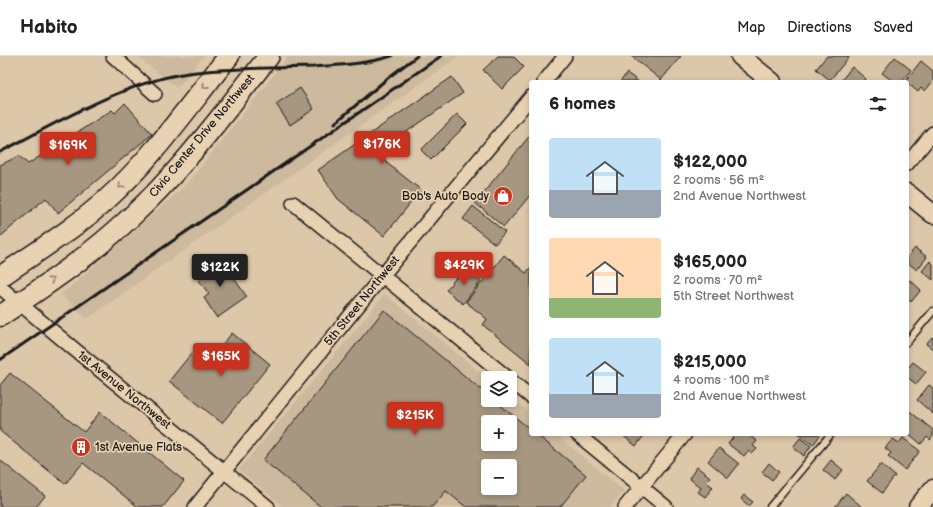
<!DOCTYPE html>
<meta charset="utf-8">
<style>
:root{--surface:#fff;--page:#f2f2f2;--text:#222;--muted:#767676;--line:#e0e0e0;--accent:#c8321e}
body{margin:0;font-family:"Balsamiq Sans",sans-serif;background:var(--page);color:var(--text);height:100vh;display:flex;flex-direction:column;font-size:15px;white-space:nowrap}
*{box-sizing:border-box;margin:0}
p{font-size:13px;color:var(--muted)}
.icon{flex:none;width:22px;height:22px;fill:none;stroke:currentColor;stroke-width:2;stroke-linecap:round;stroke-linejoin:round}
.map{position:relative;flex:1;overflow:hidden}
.drawer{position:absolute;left:529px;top:24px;width:380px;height:356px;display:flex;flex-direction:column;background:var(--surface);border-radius:4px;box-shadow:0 2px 6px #0003}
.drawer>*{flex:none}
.tools{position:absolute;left:481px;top:315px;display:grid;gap:8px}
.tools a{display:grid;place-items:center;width:36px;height:36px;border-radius:4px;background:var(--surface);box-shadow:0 2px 6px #0003;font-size:20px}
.price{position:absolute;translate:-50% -34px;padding:0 9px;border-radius:4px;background:var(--accent);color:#fff;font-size:13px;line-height:26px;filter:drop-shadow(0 1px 2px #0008)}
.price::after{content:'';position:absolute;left:50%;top:24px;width:12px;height:9px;margin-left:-6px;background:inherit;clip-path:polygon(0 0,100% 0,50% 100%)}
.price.selected{background:#222;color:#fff}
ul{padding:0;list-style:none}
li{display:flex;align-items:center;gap:12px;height:100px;padding:0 20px}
li span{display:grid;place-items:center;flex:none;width:112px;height:80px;border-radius:4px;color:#555}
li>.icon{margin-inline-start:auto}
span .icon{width:48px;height:48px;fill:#fffc;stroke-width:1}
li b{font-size:17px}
h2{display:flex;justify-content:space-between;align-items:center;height:48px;padding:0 20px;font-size:17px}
header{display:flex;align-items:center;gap:24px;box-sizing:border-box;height:56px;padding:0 20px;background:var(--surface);border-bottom:1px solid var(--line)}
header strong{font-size:19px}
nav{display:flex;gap:22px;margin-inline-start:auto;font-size:14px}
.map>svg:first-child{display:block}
.built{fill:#cdb99d;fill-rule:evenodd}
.building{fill:#a79781;stroke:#1c1c1c;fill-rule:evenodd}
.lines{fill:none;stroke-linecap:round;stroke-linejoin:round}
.service-casing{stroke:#1c1c1c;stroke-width:9}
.minor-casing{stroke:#1c1c1c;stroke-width:16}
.secondary-casing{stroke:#1c1c1c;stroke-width:21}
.primary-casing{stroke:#1c1c1c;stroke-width:23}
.service{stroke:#e9d2b2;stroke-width:6}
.minor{stroke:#e9d2b2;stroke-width:13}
.secondary{stroke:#e9d2b2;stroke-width:18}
.primary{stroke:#e9d2b2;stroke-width:20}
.rail{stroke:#1c1c1c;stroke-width:3}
.oneway{stroke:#8d806e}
.labels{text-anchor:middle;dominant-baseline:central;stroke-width:3.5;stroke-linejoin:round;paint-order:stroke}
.street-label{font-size:12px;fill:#1c1c1c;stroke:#e9d2b2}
.poi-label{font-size:12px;fill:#1c1c1c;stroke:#e9d2b2;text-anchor:end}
</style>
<header>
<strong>Habito</strong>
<nav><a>Map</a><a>Directions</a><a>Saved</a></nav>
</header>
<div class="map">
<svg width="933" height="451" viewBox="0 0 933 451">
<rect width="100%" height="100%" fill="#ddc7a9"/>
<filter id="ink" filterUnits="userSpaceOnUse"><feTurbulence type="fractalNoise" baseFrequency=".025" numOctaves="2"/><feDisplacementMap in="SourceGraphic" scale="8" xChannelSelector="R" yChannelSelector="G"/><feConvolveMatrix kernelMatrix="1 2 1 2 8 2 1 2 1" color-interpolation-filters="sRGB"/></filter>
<g filter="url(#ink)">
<!-- built -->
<path class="built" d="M137,0H204L177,32Z
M289,0H459L87,263L61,239L186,129Z
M385,238L488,323V344H510V341L531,358V378H555L624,435L610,451H284L239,414ZM488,366H510V388H488ZM488,410H510V432H488Z"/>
<!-- building -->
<path class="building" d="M498,0H513L524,11L502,33L483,14Z
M631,0H681L661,24Z
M827,0H850L830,24L816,13Z
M895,1L911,14L901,26H894L882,17Z
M921,5L933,15V25L925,35L921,32L918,36L905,25Z
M852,11L866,23L863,26H840Z
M627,17L639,26H620Z
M452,21L463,37L379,95L388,108L421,134L384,180L338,143L318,114Z
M300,32L314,53L290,69L276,48Z
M125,47L152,78L58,157L46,142L0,181V109L19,100L28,108L112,54L115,57Z
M457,58L467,68L431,104L421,94Z
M531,78V138L504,171L475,147Z
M473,150L505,176L495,188L463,163Z
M915,192L927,201L917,214L907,206V202Z
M504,199L526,217L530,212L531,213V308L483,269L487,263L466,246Z
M220,202L247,241L217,262L204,242L209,238L195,219Z
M930,205L933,208V224L922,215Z
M465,211L481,225L463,248L446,234Z
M910,224L921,234L911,246L907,242V227Z
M384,254L488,339V344H494L531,374V378H536L586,419L560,451H466L446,435L432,451H321L263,404ZM488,366H510V388H488ZM488,410H510V432H488Z
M232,277L270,308L222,367L169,325L191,298L205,310Z
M932,281L933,282V293L926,288Z
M913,306L926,316L916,328L907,321V313Z
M10,317L84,376L100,356L184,425L163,451H138L83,407L65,428L0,375V329Z
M929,329L933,332V358L917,344Z
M907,353L933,374V380L930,384L927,381L921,388L907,376Z
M621,378H645L636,390Z
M736,378H747L757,385L753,390L757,393L752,398L748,395L744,400L728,388Z
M799,378H820V379L813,389Z
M800,382L811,390L804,400L793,391Z
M903,382L920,395L905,414L888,400L891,397L885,392L893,383L899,387Z
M719,392L739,408L728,422L708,405Z
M0,404L45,440L36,451H0Z
M831,404L843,414L835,424L823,414Z
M769,407L779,416L772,424L762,416Z
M881,408L895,420L882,437L867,425Z
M697,411L710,421L706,426L713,431L705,441L698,436L701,432L689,422Z
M846,437L862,451H835Z
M744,439L753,446L749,450L741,443Z"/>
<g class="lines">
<!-- service casing -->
<g class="service-casing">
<path id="service" d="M907,286L933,255
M770,451L831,378"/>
</g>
<!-- minor casing -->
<g class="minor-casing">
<path id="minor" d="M113,0L155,38
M544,26L565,0
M907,108L933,77
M293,147L508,322
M0,231L74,293L268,451
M510,324L531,341
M577,378L666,451
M195,451L396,203L531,41
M625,451L685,378"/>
</g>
<!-- secondary casing -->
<g class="secondary-casing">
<path id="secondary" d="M740,0L772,26
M907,137L933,158
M918,451L933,433"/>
</g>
<!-- primary casing -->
<g class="primary-casing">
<path id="primary" d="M0,221C36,196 74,173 106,144C153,102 189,49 229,0
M0,260C45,230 91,199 131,161C183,113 225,55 269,0"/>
</g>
<!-- service -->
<use href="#service" class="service"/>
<!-- minor -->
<use href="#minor" class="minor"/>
<!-- secondary -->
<use href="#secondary" class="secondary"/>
<!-- primary -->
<use href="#primary" class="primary"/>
<!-- rail -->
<path class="rail" d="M335,67L389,21L417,0
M0,96C59,66 129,23 196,16C235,12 275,12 314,11C341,9 366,8 392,0
M0,304L441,0"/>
</g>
<!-- one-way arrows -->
<defs><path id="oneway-chevron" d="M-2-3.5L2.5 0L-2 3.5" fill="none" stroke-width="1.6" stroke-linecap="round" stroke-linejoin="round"/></defs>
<g class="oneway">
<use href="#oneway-chevron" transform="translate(205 30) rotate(129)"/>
<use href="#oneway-chevron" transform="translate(121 130) rotate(135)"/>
<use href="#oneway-chevron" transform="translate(51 224) rotate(-37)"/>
</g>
</g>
<!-- icons -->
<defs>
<g id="shop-disc" transform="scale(1)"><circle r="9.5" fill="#c8321e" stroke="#e9d2b2"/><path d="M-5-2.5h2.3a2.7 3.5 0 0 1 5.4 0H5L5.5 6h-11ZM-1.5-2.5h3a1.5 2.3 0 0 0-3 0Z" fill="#fff"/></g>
<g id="building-disc" transform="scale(1)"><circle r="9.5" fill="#c8321e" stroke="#e9d2b2"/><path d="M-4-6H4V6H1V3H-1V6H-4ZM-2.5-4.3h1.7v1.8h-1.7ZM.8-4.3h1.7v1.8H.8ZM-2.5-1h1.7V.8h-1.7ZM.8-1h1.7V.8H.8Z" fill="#fff"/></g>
</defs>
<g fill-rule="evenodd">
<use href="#shop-disc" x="503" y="140"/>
<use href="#building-disc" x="81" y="391"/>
</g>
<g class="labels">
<!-- street labels -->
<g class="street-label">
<text transform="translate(202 80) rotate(-50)">Civic Center Drive Northwest</text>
<text transform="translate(362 245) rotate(-51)">5th Street Northwest</text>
<text transform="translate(124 334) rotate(39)">1st Avenue Northwest</text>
</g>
<!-- poi labels -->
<g class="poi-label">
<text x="489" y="140">Bob's Auto Body</text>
<text x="95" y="391" text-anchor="start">1st Avenue Flats</text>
</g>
</g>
</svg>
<div class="tools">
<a><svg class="icon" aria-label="layers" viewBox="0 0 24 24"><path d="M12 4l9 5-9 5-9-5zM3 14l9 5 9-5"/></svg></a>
<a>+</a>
<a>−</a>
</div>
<b class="price" style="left:382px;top:109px">$176K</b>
<b class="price" style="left:68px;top:110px">$169K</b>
<b class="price" style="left:464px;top:230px">$429K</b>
<b class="price selected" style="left:220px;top:232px">$122K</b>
<b class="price" style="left:221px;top:321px">$165K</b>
<b class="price" style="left:415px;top:380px">$215K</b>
<section class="drawer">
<h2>6 homes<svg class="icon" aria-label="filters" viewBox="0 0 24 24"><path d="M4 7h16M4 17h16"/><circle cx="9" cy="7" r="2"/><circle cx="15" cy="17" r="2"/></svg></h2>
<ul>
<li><span style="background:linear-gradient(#bfe0f5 65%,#9aa5b1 0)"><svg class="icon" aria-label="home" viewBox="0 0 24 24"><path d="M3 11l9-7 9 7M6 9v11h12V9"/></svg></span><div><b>$122,000</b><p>2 rooms · 56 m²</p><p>2nd Avenue Northwest</p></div></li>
<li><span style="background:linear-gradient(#ffd9b3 75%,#8fb573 0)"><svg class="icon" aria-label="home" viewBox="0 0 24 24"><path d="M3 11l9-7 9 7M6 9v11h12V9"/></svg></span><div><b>$165,000</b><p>2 rooms · 70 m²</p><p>5th Street Northwest</p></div></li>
<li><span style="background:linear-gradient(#bfe0f5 70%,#9aa5b1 0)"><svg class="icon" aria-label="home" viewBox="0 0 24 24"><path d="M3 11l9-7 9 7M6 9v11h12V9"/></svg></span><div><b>$215,000</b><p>4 rooms · 100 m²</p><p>2nd Avenue Northwest</p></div></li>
</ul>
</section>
</div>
